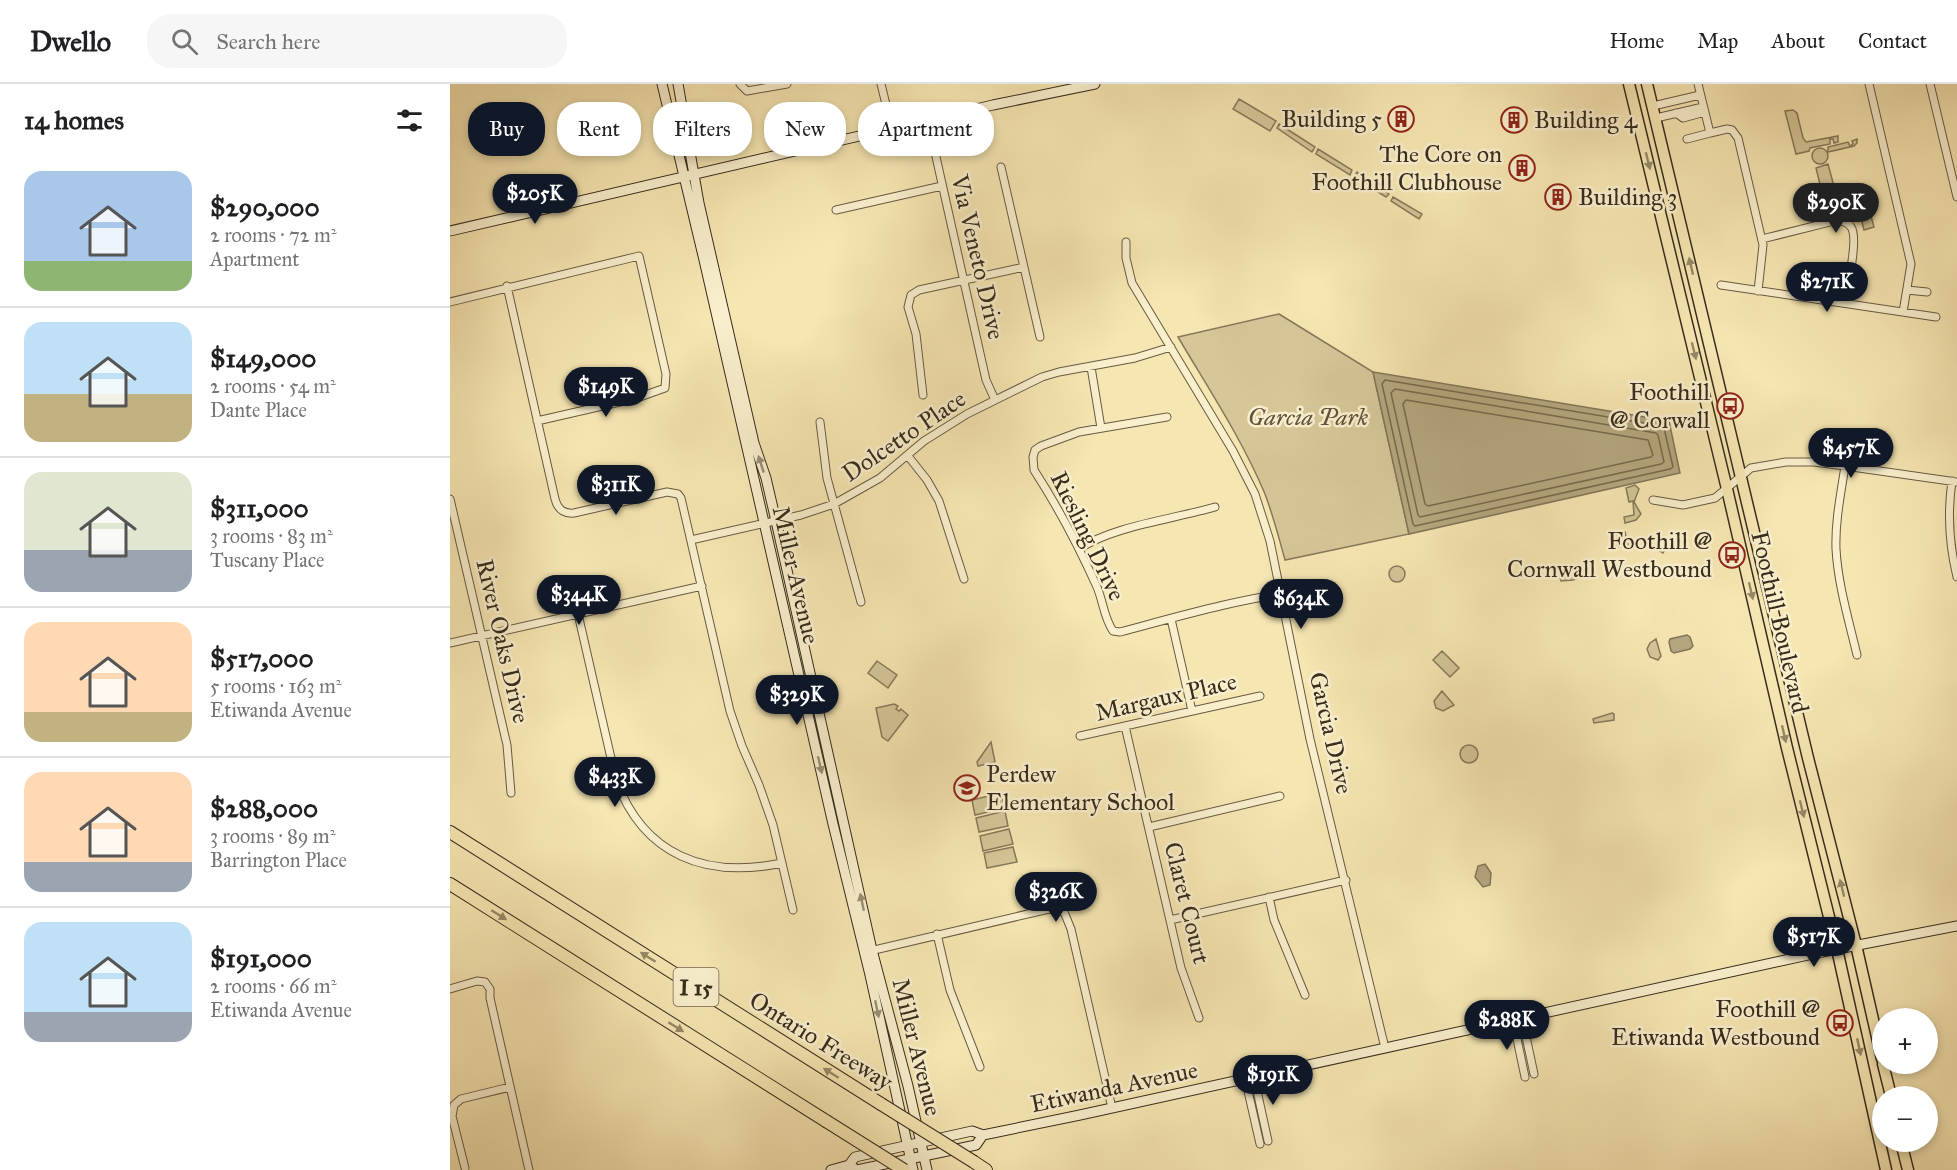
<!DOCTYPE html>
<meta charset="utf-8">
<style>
:root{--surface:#fff;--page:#f6f6f6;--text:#202124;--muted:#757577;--line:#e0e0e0;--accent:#111827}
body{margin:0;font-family:"IM FELL Great Primer",serif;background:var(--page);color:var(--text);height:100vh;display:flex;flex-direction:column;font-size:22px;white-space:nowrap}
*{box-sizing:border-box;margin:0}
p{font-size:20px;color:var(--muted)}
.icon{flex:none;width:33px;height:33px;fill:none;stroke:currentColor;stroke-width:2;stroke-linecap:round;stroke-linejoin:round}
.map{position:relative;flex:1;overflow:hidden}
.sheet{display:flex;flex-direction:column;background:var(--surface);width:450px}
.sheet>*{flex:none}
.top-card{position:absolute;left:18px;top:18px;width:570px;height:54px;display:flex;gap:12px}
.buttons{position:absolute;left:1422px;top:924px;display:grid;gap:12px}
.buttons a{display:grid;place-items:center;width:66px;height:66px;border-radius:50%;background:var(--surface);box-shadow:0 3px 9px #0003;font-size:30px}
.price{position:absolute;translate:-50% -51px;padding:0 14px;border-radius:21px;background:var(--accent);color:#fff;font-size:20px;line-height:39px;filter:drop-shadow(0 2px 3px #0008)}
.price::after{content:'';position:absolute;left:50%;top:36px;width:18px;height:14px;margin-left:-9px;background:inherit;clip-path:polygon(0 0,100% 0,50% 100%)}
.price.active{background:#222;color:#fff}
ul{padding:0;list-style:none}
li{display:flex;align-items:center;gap:18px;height:150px;padding:0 24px}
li+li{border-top:2px solid var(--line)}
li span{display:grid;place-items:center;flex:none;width:168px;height:120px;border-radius:18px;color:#555}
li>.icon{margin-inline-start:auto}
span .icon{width:72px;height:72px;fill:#fffc;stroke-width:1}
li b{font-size:26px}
h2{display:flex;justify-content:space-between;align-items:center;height:72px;padding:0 24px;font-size:26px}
.tag{padding:0 21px;border-radius:24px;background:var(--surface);box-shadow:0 3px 9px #0003;font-size:21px;line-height:54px}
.tag.active{background:var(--accent);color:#fff}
header{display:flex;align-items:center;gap:36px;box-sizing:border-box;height:84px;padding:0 30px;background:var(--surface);border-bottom:2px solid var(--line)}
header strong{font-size:28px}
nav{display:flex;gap:33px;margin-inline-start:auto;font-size:21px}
.search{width:420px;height:54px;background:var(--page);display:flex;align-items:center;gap:15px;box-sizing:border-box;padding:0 21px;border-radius:24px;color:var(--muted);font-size:22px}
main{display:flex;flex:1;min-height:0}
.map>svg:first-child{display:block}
.green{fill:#d6c698;stroke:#87795a;stroke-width:1.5}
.water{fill:#b5a77f;stroke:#837657;stroke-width:1.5}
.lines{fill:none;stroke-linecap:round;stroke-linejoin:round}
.shore{stroke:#766a4e;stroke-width:1.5}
.street-casing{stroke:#685a42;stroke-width:9}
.secondary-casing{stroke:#382c1c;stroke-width:11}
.primary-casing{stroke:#382c1c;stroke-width:13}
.highway-casing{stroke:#382c1c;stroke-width:14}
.street{stroke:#f9efcd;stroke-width:7}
.secondary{stroke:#f9efcd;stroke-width:9}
.primary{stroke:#f6e6b2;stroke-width:10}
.highway{stroke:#f6e6b2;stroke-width:12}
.highway-bridge-casing{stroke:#382c1c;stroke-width:14;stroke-linecap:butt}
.highway-bridge{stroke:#f6e6b2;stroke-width:12}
.oneway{fill:#978967}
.oneway2{fill:#988e74}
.labels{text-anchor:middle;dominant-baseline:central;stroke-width:5;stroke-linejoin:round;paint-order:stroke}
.shield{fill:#f9efcd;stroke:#726651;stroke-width:1.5}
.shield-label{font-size:22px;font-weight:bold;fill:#382c1c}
.poi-label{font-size:24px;fill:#382c1c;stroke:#f9efcd;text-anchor:end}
.street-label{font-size:24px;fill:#382c1c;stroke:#f9efcd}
.park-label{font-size:24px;font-style:italic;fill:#60523b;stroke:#f9efcd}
</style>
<header>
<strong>Dwello</strong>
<div class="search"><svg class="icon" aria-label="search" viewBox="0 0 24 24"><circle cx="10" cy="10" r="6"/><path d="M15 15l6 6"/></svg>Search here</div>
<nav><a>Home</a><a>Map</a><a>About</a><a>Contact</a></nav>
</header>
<main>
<section class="sheet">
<h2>14 homes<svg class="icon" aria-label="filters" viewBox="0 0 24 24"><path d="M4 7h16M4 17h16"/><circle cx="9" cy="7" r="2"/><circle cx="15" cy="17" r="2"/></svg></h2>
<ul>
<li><span style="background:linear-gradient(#a9c7e8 75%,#8fb573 0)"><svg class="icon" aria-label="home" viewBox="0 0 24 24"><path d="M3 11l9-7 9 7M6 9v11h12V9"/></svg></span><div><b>$290,000</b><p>2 rooms · 72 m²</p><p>Apartment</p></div></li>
<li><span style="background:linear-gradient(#bfe0f5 60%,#c2b280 0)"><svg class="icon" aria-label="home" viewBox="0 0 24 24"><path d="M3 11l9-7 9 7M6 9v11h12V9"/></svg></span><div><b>$149,000</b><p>2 rooms · 54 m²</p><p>Dante Place</p></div></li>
<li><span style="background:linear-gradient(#dfe7d0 65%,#9aa5b1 0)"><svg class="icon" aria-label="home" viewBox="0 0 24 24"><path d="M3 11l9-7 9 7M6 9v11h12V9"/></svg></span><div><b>$311,000</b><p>3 rooms · 83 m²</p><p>Tuscany Place</p></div></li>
<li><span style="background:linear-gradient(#ffd9b3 75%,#c2b280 0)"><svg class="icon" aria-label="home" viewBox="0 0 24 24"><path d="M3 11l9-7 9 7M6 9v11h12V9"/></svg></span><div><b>$517,000</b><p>5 rooms · 163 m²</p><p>Etiwanda Avenue</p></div></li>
<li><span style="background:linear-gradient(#ffd9b3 75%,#9aa5b1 0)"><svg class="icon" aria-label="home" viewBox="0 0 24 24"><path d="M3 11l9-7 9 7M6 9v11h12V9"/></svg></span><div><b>$288,000</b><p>3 rooms · 89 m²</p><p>Barrington Place</p></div></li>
<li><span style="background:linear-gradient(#bfe0f5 75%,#9aa5b1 0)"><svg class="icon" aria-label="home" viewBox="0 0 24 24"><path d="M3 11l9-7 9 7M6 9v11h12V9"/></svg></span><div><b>$191,000</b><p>2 rooms · 66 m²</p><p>Etiwanda Avenue</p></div></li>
</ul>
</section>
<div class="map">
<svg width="1507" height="1086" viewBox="0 0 1507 1086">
<rect width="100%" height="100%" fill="#f6e6b2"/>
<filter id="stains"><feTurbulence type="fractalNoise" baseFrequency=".00333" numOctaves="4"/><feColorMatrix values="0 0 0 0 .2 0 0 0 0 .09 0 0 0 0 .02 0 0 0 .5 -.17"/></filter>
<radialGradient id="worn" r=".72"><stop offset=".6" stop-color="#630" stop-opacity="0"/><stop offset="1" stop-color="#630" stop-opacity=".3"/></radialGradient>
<!-- green -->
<path class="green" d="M789,15L826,37L820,47L783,25Z
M1343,26L1347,29L1353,54L1356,58L1388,52V58L1384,59L1383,55H1380V60L1360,64L1359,67L1346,70L1335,27Z
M829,40L865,63L862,68L827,44Z
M1407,55V59L1404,62L1378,68V63L1398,58L1400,62L1403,60L1402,57Z
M1362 72a8 8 0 1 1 16 0a8 8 0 1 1-16 0Z
M868,65L902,86L900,91L866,70Z
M1378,80L1389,121L1376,125L1366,84Z
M907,88L939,110L936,113L904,93Z
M943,113L972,130L969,135L941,117Z
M1421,132L1424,143L1414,146L1411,134Z
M829,230L923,288L959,450L835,476C829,454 823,431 815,410C792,355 758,304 728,253Z
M1185,401L1189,405L1184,418L1191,430L1186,436L1175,439L1174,433L1184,431L1183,417L1179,418L1176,404Z
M1175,448L1178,461L1166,463L1162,458V454L1166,450Z
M1212,452L1220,457L1213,469L1205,464Z
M939 490a8 8 0 1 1 16 0a8 8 0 1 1-16 0Z
M1127,487L1132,488L1133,492L1123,496L1111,497L1110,493Z
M1206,555L1211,572L1208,576L1200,573L1197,565L1200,559Z
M992,567L1009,584L1000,593L983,576Z
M427,577L447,591L438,604L418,589Z
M992,607L1004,621L993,627L986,624L984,617Z
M444,620L448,622L446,625L449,627L451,625L458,631L438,657L432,653L426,624Z
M1162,629L1164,630V636L1144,639L1143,635Z
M541,658L545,678L528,682L527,678Z
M1010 670a9 9 0 1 1 18 0a9 9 0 1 1-18 0Z
M551,709L555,724L525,731L522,716Z
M555,727L558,742L529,748L526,734Z
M559,745L563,760L533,767L530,752Z
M563,763L567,778L537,784L534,769Z"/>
<!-- water -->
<path class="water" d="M923,288L1219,337L1230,389L959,450Z
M1237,551L1240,553L1243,562L1240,565L1224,569L1221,567L1219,558L1220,555Z
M1035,780L1041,789L1040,801L1033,803L1025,793L1028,782Z"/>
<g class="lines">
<!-- shore -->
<path class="shore" d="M935,296L1212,342L1214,344L1223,383L1220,385L965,442L963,440L932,300Z
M945,305L1206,349L1208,351L1214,378L1211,380L970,433L968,431L941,309Z
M956,316L1198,356L1203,371L1201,373L978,422L975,420L953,320Z"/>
<!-- street casing -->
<g class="street-casing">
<path id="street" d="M290,0L297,7L337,0
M431,0L442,45
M1248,0L1260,49L1277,45L1282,46L1288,54L1313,161L1308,207
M1419,0L1461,180L1453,228
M1480,0L1507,113
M1203,22L1250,11
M1226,29L1233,34L1255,28
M1206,34L1253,23
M478,37L536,296L545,316
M1237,55L1260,49
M551,83L590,253
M386,126L492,102
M1312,155L1384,137C1391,137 1397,137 1401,143C1409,154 1397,205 1394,219
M676,158V174L682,199L783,367L805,410L820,457L860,655L935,964
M1271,201L1486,233
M57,202L105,415C108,426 114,430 124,429L217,408L228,410L231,414L280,627L292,662L309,701L323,741L343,826
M1457,206L1477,208
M0,218L189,172L216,290L215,304L187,314L87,337
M641,283L651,344
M473,311L466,250L458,223L461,211L469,206L574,183
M717,333L629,348L591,362L585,366L583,373L584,386C608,423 629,463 647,503C653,517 654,534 663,547L670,548C730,532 791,514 853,507
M370,338L377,394L411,518
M458,372L477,396L489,417L514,495
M1395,382C1391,409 1385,437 1386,465C1388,501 1399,537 1407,571
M1502,397C1497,431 1499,460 1507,493
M0,415L57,661L61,709
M1203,416L1233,421L1265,414L1301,384L1336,378H1364L1395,382L1507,398
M241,456L351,431L384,420L430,394L474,357L517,330L592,293L609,288L685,274L721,263
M629,465C663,442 724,435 765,423
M128,530L166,696C194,772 256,795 332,779
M721,535L742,627
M0,559L252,502
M675,642L731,884L749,934
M630,652L810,612
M699,743L830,712
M819,813L824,836L855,911
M720,836L896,796
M487,850L500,906L530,983
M420,867L599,825L614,828L621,845L662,1024
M0,905L27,897L35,898L40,905V914L79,1086
M1072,934L1084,990
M1063,936L1075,993
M804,993L818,1057
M795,994L810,1060
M15,1084L2,1032L4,1021L11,1015L60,1003"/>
</g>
<!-- secondary casing -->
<g class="secondary-casing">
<path id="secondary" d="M212,0L254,176L383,740L420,891L463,1086
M228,0L249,119L304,359L316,394L326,437L422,866L458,1002L477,1086
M0,147L543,21L645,0
M399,1081L407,1086L526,1061L533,1051
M381,1086L399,1081L405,1073L522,1047L533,1051L630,1031L1372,868L1507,842"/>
</g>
<!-- primary casing -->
<g class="primary-casing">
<path id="primary" d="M1179,0L1277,405L1337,664L1387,865L1436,1086
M1197,0L1358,674L1406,861L1432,975
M1433,980L1441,1012
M1451,1058L1458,1086"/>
</g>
<!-- highway casing -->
<g class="highway-casing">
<path id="highway" d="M0,748L431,1020
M0,800L376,1037
M524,1078L536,1086"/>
</g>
<!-- street -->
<use href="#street" class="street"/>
<!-- secondary -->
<use href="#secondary" class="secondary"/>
<!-- primary -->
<use href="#primary" class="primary"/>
<!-- highway -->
<use href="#highway" class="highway"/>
<!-- highway-bridge casing -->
<g class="highway-bridge-casing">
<path id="highway-bridge" d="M431,1020L524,1078
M376,1037L454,1086"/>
</g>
<!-- highway-bridge -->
<use href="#highway-bridge" class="highway-bridge"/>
</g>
<!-- one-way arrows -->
<defs><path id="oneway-solid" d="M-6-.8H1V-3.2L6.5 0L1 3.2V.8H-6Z" transform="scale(1.5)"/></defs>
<g class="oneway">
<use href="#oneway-solid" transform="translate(1198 77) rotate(76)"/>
<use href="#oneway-solid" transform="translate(1241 182) rotate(-103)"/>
<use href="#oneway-solid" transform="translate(1244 267) rotate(76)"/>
<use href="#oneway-solid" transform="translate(1301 507) rotate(77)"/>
<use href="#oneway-solid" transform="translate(1334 650) rotate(77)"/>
<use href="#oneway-solid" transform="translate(1352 725) rotate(76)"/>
<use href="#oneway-solid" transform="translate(1392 804) rotate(-104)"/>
<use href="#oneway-solid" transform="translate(49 831) rotate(32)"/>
<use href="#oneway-solid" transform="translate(198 873) rotate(-148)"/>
<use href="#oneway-solid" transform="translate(226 943) rotate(32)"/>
<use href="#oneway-solid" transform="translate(1409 963) rotate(78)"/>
<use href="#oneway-solid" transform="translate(381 989) rotate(-148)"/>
</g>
<g class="oneway2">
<use href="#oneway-solid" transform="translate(311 380) rotate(-108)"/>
<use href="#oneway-solid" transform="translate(370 681) rotate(77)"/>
<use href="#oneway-solid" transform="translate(412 818) rotate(-102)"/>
<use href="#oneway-solid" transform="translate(427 925) rotate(78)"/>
</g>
<!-- icons -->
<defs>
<g id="building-ring" transform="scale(1.35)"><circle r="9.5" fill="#f9efcd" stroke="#8f2418" stroke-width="1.5"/><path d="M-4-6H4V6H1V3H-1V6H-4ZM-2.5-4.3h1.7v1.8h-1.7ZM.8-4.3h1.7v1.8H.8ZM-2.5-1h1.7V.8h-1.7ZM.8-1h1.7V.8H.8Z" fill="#8f2418"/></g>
<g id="bus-ring" transform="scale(1.35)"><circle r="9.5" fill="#f9efcd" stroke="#8f2418" stroke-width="1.5"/><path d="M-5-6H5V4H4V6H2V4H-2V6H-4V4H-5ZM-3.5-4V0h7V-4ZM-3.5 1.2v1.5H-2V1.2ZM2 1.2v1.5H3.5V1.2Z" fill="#8f2418"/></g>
<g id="school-ring" transform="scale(1.35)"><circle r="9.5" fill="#f9efcd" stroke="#8f2418" stroke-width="1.5"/><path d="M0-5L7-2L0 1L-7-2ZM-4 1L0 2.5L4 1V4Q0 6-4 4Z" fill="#8f2418"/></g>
</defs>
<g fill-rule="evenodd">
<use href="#building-ring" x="951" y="35"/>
<use href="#building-ring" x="1064" y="36"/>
<use href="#building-ring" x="1072" y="84"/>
<use href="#building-ring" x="1108" y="113"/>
<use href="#bus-ring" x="1280" y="322"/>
<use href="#bus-ring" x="1282" y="471"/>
<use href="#school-ring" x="517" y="704"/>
<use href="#bus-ring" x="1390" y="939"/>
</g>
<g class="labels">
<!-- shield labels -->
<rect class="shield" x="223.5" y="884" width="45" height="38" rx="4.5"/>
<g class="shield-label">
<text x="246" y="903">I 15</text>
</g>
<!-- poi labels -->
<g class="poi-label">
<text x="932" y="35">Building 5</text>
<text x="1084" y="36" text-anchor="start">Building 4</text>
<text x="1052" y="70">The Core on<tspan x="1052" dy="28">Foothill Clubhouse</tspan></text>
<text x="1128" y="113" text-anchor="start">Building 3</text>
<text x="1260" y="308">Foothill<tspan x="1260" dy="28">@ Corwall</tspan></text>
<text x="1262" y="457">Foothill @<tspan x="1262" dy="28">Cornwall Westbound</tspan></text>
<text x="536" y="690" text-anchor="start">Perdew<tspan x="536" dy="28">Elementary School</tspan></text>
<text x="1370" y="925">Foothill @<tspan x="1370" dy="28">Etiwanda Westbound</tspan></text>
</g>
<!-- street labels -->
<g class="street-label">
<text transform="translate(528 173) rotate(77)">Via Veneto Drive</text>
<text transform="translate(454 352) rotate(-34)">Dolcetto Place</text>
<text transform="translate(638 452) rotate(64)">Riesling Drive</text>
<text transform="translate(346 491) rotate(77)">Miller Avenue</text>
<text transform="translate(1330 538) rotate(77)">Foothill Boulevard</text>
<text transform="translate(53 557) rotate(77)">River Oaks Drive</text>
<text transform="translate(716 613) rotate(-13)">Margaux Place</text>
<text transform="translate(881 649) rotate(77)">Garcia Drive</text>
<text transform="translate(737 819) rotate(76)">Claret Court</text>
<text transform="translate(371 957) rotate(32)">Ontario Freeway</text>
<text transform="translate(467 963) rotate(76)">Miller Avenue</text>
<text transform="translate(664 1003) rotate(-12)">Etiwanda Avenue</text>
</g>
<!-- park labels -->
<g class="park-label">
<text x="858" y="333">Garcia Park</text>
</g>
</g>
<rect width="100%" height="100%" filter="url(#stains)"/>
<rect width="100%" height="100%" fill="url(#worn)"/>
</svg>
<div class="buttons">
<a>+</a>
<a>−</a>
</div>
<b class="price" style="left:85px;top:141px">$205K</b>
<b class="price active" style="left:1386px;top:150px">$290K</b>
<b class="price" style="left:1377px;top:229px">$271K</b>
<b class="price" style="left:156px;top:334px">$149K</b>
<b class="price" style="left:1401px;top:395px">$457K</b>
<b class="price" style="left:166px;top:432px">$311K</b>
<b class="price" style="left:129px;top:542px">$344K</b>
<b class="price" style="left:851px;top:546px">$634K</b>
<b class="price" style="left:347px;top:642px">$329K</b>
<b class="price" style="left:165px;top:724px">$433K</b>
<b class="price" style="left:606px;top:839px">$326K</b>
<b class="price" style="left:1364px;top:884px">$517K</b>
<b class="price" style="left:1057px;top:967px">$288K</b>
<b class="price" style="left:823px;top:1022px">$191K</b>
<div class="top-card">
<a class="tag active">Buy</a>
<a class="tag">Rent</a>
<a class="tag">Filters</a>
<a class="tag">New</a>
<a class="tag">Apartment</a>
</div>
</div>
</main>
